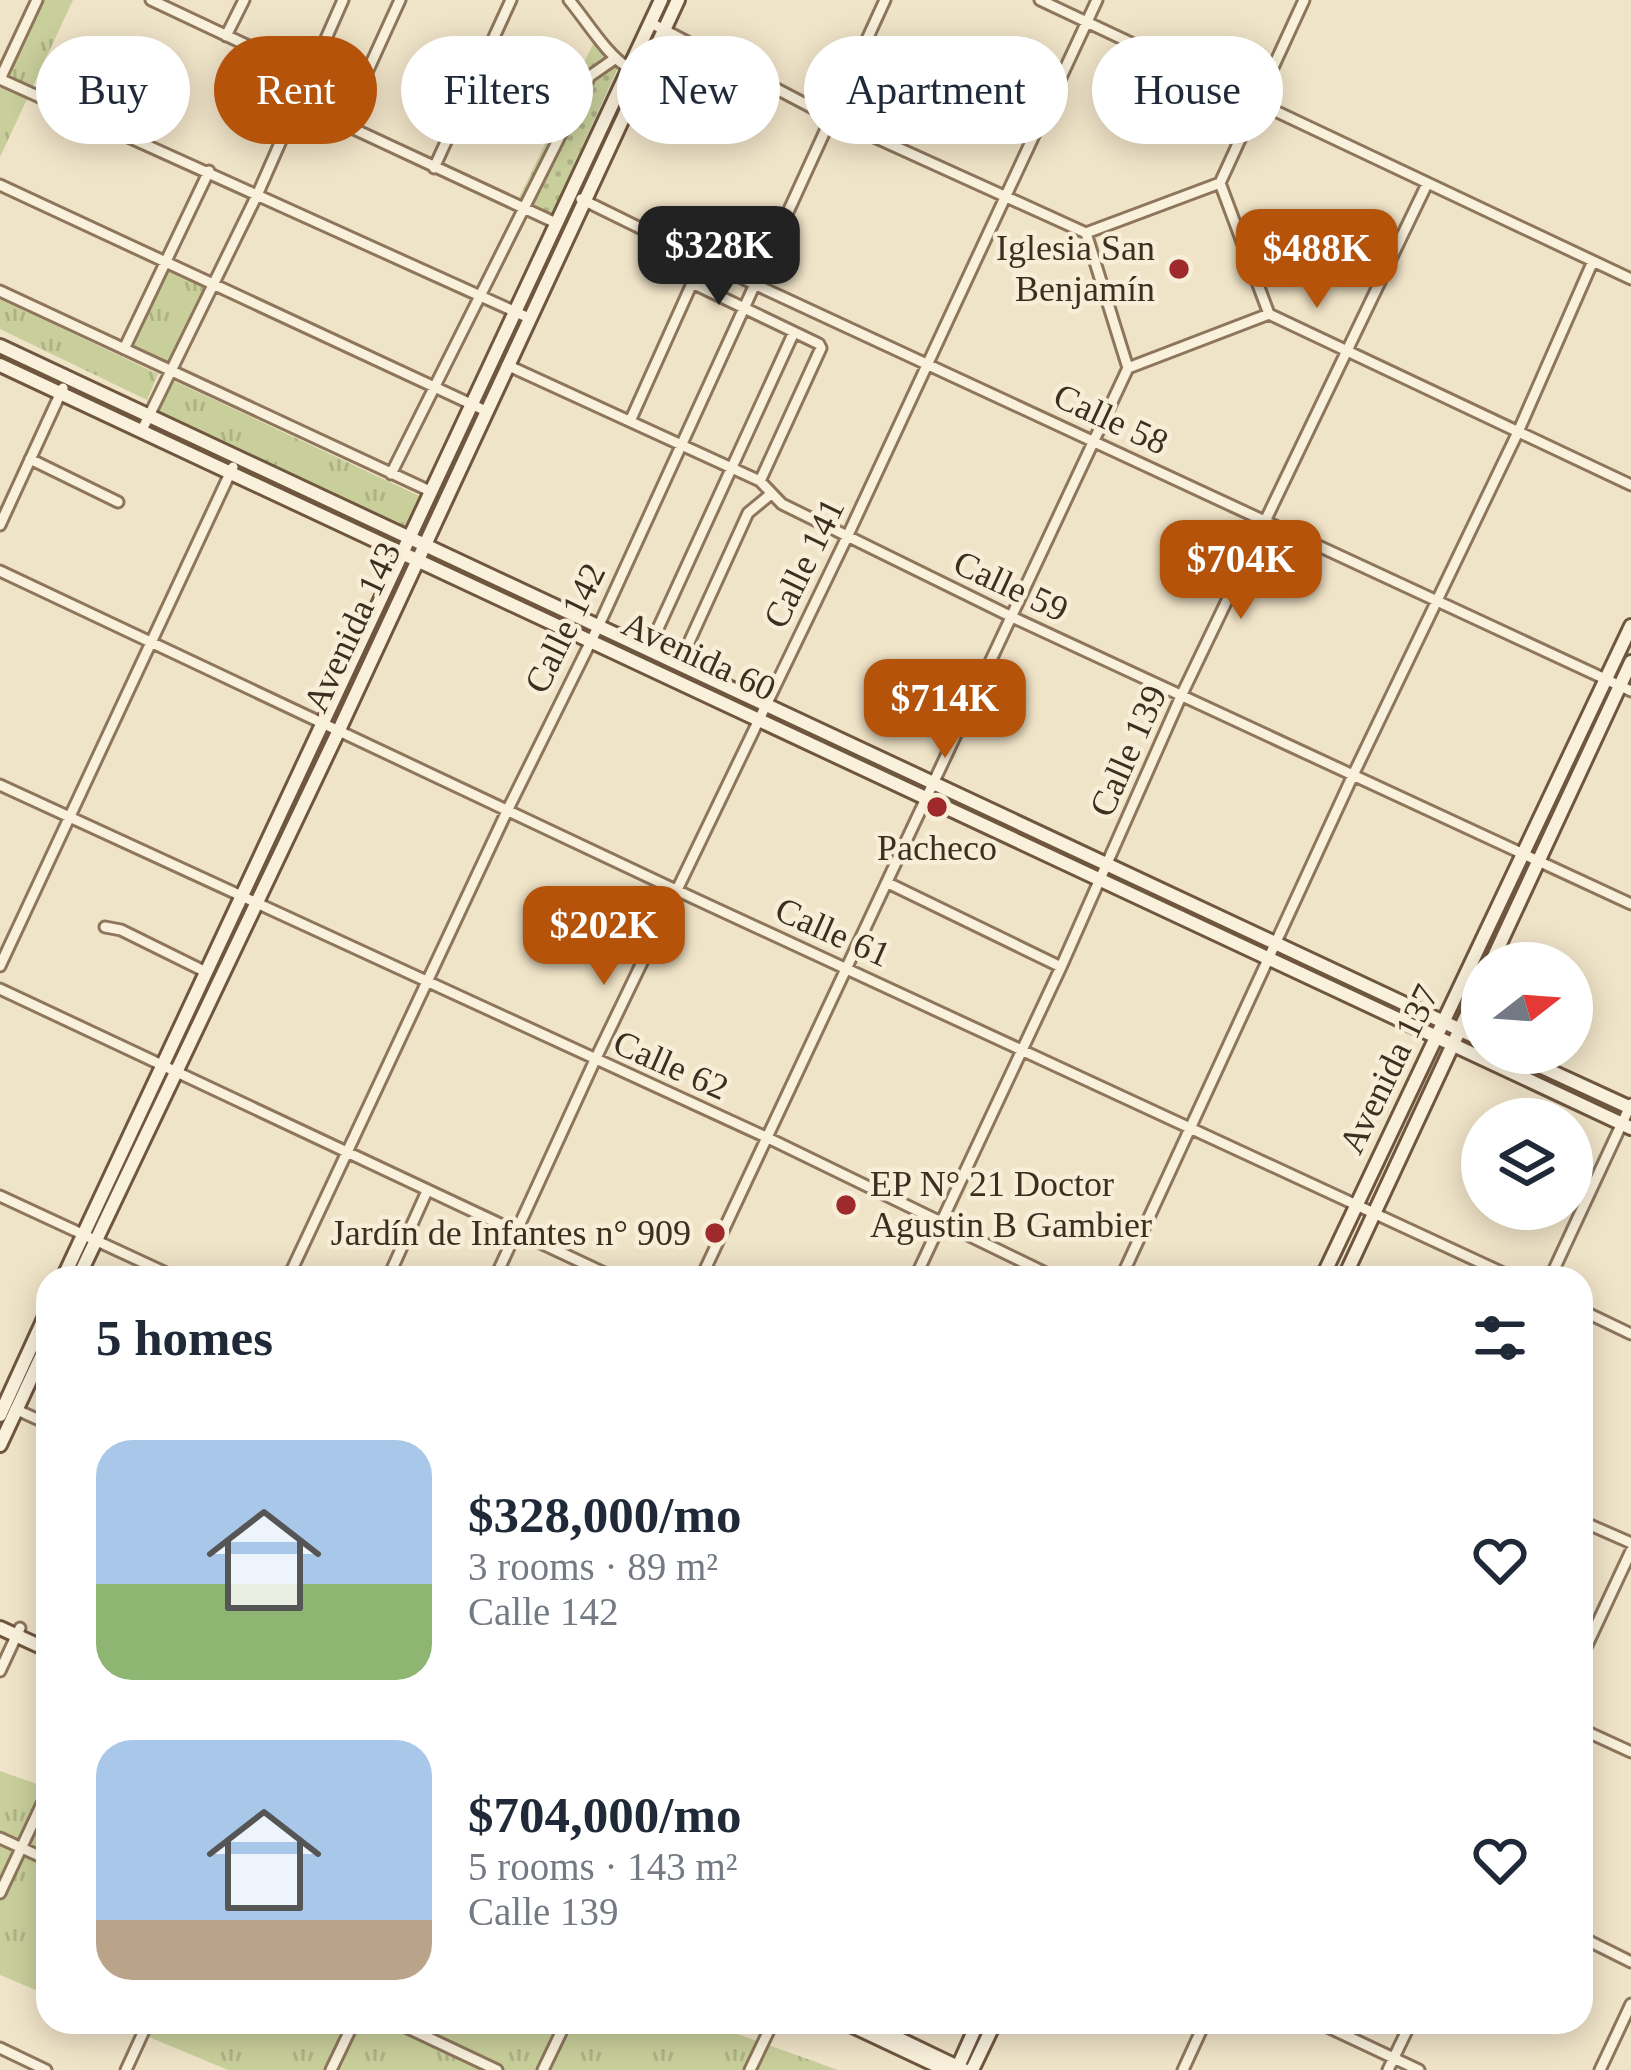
<!DOCTYPE html>
<meta charset="utf-8">
<style>
:root{--surface:#fff;--page:#f2f2f3;--text:#1f2937;--muted:#747a83;--accent:#b45309}
body{margin:0;font-family:"Times New Roman",serif;background:var(--page);color:var(--text);height:100vh;display:flex;flex-direction:column;font-size:45px;white-space:nowrap}
*{box-sizing:border-box;margin:0}
p{font-size:39px;color:var(--muted)}
.icon{flex:none;width:66px;height:66px;fill:none;stroke:currentColor;stroke-width:2;stroke-linecap:round;stroke-linejoin:round}
.map{position:relative;flex:1;overflow:hidden}
.side{position:absolute;left:36px;top:1266px;width:1557px;height:768px;display:flex;flex-direction:column;background:var(--surface);border-radius:36px;box-shadow:0 6px 30px #0003}
.side>*{flex:none}
.top-card{position:absolute;left:36px;top:36px;width:1560px;height:108px;display:flex;gap:24px}
.needle{width:78px;rotate:73deg}
.fabs{position:absolute;left:1461px;top:942px;display:grid;gap:24px}
.fabs a{display:grid;place-items:center;width:132px;height:132px;border-radius:50%;background:var(--surface);box-shadow:0 6px 30px #0003;font-size:60px}
.price{position:absolute;translate:-50% -102px;padding:0 27px;border-radius:24px;background:var(--accent);color:#fff;font-size:39px;line-height:78px;filter:drop-shadow(0 3px 6px #0008)}
.price::after{content:'';position:absolute;left:50%;top:72px;width:36px;height:27px;margin-left:-18px;background:inherit;clip-path:polygon(0 0,100% 0,50% 100%)}
.price.active{background:#222;color:#fff}
ul{padding:0;list-style:none}
li{display:flex;align-items:center;gap:36px;height:300px;padding:0 60px}
li span{display:grid;place-items:center;flex:none;width:336px;height:240px;border-radius:36px;color:#555}
li>.icon{margin-inline-start:auto}
span .icon{width:144px;height:144px;fill:#fffc;stroke-width:1}
li b{font-size:51px}
h2{display:flex;justify-content:space-between;align-items:center;height:144px;padding:0 60px;font-size:51px}
.tag{padding:0 42px;border-radius:54px;background:var(--surface);box-shadow:0 6px 30px #0003;font-size:42px;line-height:108px}
.tag.active{background:var(--accent);color:#fff}
.map>svg:first-child{display:block}
.grass{fill:url(#grass-dots)}
.park{fill:url(#park-tufts)}
.lines{fill:none;stroke-linecap:round;stroke-linejoin:round}
.minor-casing{stroke:#8d765c;stroke-width:15}
.secondary-casing{stroke:#6f573f;stroke-width:18}
.minor{stroke:#faf1dc;stroke-width:9}
.secondary{stroke:#faf1dc;stroke-width:12}
.poi-dot{fill:#9e2a2b;stroke:#f7eed8;stroke-width:4.5}
.labels{text-anchor:middle;dominant-baseline:central;stroke-width:9;stroke-linejoin:round;paint-order:stroke}
.poi-label{font-size:36px;fill:#3d2e20;stroke:#f7eed8;text-anchor:end}
.street-label{font-size:36px;fill:#3d2e20;stroke:#f7eed8}
</style>
<div class="map">
<svg width="1631" height="2070" viewBox="0 0 1631 2070">
<defs>
<pattern id="grass-dots" width="8" height="8" patternUnits="userSpaceOnUse" patternTransform="scale(3)"><rect width="8" height="8" fill="#c9cf9b"/><path d="M2 2h.1M6 6h.1" fill="none" stroke="#aeb285" stroke-width="1.8" stroke-linecap="round"/></pattern>
<pattern id="park-tufts" width="24" height="20" patternUnits="userSpaceOnUse" patternTransform="scale(3)"><rect width="24" height="20" fill="#c9cf9b"/><path d="M3 7l-1-3M5 7V3M7 7l1-3M15 17l-1-3M17 17v-4M19 17l1-3" fill="none" stroke="#aeb285"/></pattern>
</defs>
<rect width="100%" height="100%" fill="#f0e4c8"/>
<!-- grass -->
<path class="grass" d="M593,44L623,56L551,216L518,200Z"/>
<!-- park -->
<path class="park" d="M43,0H73L32,88L7,76Z
M3,83L29,95L0,157V89Z
M171,267L205,284L167,363L133,346Z
M0,299L158,374L147,400L0,329Z
M172,380L426,499L409,536L155,418Z
M0,1771L48,1788V1995L0,1975Z
M113,2022H704L838,2070H228Z"/>
<g class="lines">
<!-- minor casing -->
<g class="minor-casing">
<path id="minor" d="M37,0L0,79L529,318
M151,0L310,75
M569,0C586,20 608,57 629,68
M1040,0L1631,279
M651,23L830,117L1086,233
M226,36L244,0
M298,103L556,223
M343,125L400,0
M434,168L511,0
M1220,183L1304,0
M1220,183L1269,314
M0,185L486,411
M581,199L754,284L1631,691
M692,283L819,344L821,348L760,481
M0,291L432,492
M1269,314L1631,485
M124,349L209,171
M507,365L760,481L782,504L1012,617L1631,904
M1128,368L1086,233L1220,183
M1128,368L1269,314
M631,419L703,259
M142,430L258,193L343,0
M30,459L118,502
M391,474L590,76L613,60
M0,525L63,388
M0,571L676,890L1514,1278
M649,648L794,332
M680,662L748,513L771,494
M0,785L768,1138L1056,1278
M888,883L1061,967
M105,927L121,930L206,972
M0,966L233,467
M0,989L615,1278
M0,1196L177,1278
M288,1278L508,809L599,625L885,0
M388,1278L427,1191
M495,1278L595,1060L847,537L1097,0
M701,1278L1128,368
M915,1278L1061,967L1182,694L1427,184
M1121,1278L1354,773L1518,432L1593,261
M1550,1278L1631,1104
M1581,1310L1631,1334
M15,1409L48,1424
M1581,1521L1631,1543
M1581,1658L1631,1551
M0,1671L20,1628
M1581,1729L1631,1752
M0,1838L48,1860
M0,1893L48,1791
M1581,1937L1631,1962
M395,2022L497,2070
M1317,2022L1419,2070
M0,2048L46,2070
M126,2070L148,2022
M331,2070L354,2022
M543,2070L566,2022
M750,2070L773,2022
M1183,2070L1205,2022
M1388,2070L1411,2022
M1600,2070L1631,2004"/>
</g>
<!-- secondary casing -->
<g class="secondary-casing">
<path id="secondary" d="M0,346L1482,1040
M0,365L1631,1128
M1491,963L1631,662
M1511,1053L1631,1108
M63,1278L661,0
M78,1278L339,730L678,0
M1322,1278L1631,626
M1344,1278L1482,982
M0,1415L48,1310
M0,1445L48,1342
M0,1628L48,1650
M844,2022L946,2070
M864,2022L964,2070
M957,2069L978,2022
M972,2070L995,2022"/>
</g>
<!-- minor -->
<use href="#minor" class="minor"/>
<!-- secondary -->
<use href="#secondary" class="secondary"/>
</g>
<!-- markers -->
<g class="poi-dot">
<circle cx="1179" cy="269" r="12"/>
<circle cx="937" cy="807" r="12"/>
<circle cx="846" cy="1205" r="12"/>
<circle cx="715" cy="1233" r="12"/>
</g>
<g class="labels">
<!-- poi labels -->
<g class="poi-label">
<text x="1155" y="248">Iglesia San<tspan x="1155" dy="41">Benjamín</tspan></text>
<text x="937" y="848" text-anchor="middle">Pacheco</text>
<text x="870" y="1184" text-anchor="start">EP N° 21 Doctor<tspan x="870" dy="41">Agustin B Gambier</tspan></text>
<text x="691" y="1233">Jardín de Infantes n° 909</text>
</g>
<!-- street labels -->
<g class="street-label">
<text transform="translate(1111 419) rotate(25)">Calle 58</text>
<text transform="translate(804 563) rotate(-64)">Calle 141</text>
<text transform="translate(1011 586) rotate(25)">Calle 59</text>
<text transform="translate(352 627) rotate(-65)">Avenida 143</text>
<text transform="translate(565 628) rotate(-64)">Calle 142</text>
<text transform="translate(699 656) rotate(25)">Avenida 60</text>
<text transform="translate(1128 751) rotate(-66)">Calle 139</text>
<text transform="translate(833 932) rotate(24)">Calle 61</text>
<text transform="translate(671 1065) rotate(24)">Calle 62</text>
<text transform="translate(1389 1069) rotate(-64)">Avenida 137</text>
</g>
</g>
</svg>
<div class="fabs">
<a><svg class="needle" viewBox="-14 -14 28 28"><path d="M0-13l5 13h-10z" fill="#e53935"/><path d="M0 13l5-13h-10z" fill="#747a83"/></svg></a>
<a><svg class="icon" aria-label="layers" viewBox="0 0 24 24"><path d="M12 4l9 5-9 5-9-5zM3 14l9 5 9-5"/></svg></a>
</div>
<b class="price active" style="left:719px;top:308px">$328K</b>
<b class="price" style="left:1317px;top:311px">$488K</b>
<b class="price" style="left:1241px;top:622px">$704K</b>
<b class="price" style="left:945px;top:761px">$714K</b>
<b class="price" style="left:604px;top:988px">$202K</b>
<div class="top-card">
<a class="tag">Buy</a>
<a class="tag active">Rent</a>
<a class="tag">Filters</a>
<a class="tag">New</a>
<a class="tag">Apartment</a>
<a class="tag">House</a>
</div>
<section class="side">
<h2>5 homes<svg class="icon" aria-label="filters" viewBox="0 0 24 24"><path d="M4 7h16M4 17h16"/><circle cx="9" cy="7" r="2"/><circle cx="15" cy="17" r="2"/></svg></h2>
<ul>
<li><span style="background:linear-gradient(#a9c7e8 60%,#8fb573 0)"><svg class="icon" aria-label="home" viewBox="0 0 24 24"><path d="M3 11l9-7 9 7M6 9v11h12V9"/></svg></span><div><b>$328,000/mo</b><p>3 rooms · 89 m²</p><p>Calle 142</p></div><svg class="icon" aria-label="heart" viewBox="0 0 24 24"><path d="M12 20l-8-8c-3-5 5-10 8-4 3-6 11-1 8 4z"/></svg></li>
<li><span style="background:linear-gradient(#a9c7e8 75%,#b9a48a 0)"><svg class="icon" aria-label="home" viewBox="0 0 24 24"><path d="M3 11l9-7 9 7M6 9v11h12V9"/></svg></span><div><b>$704,000/mo</b><p>5 rooms · 143 m²</p><p>Calle 139</p></div><svg class="icon" aria-label="heart" viewBox="0 0 24 24"><path d="M12 20l-8-8c-3-5 5-10 8-4 3-6 11-1 8 4z"/></svg></li>
</ul>
</section>
</div>
